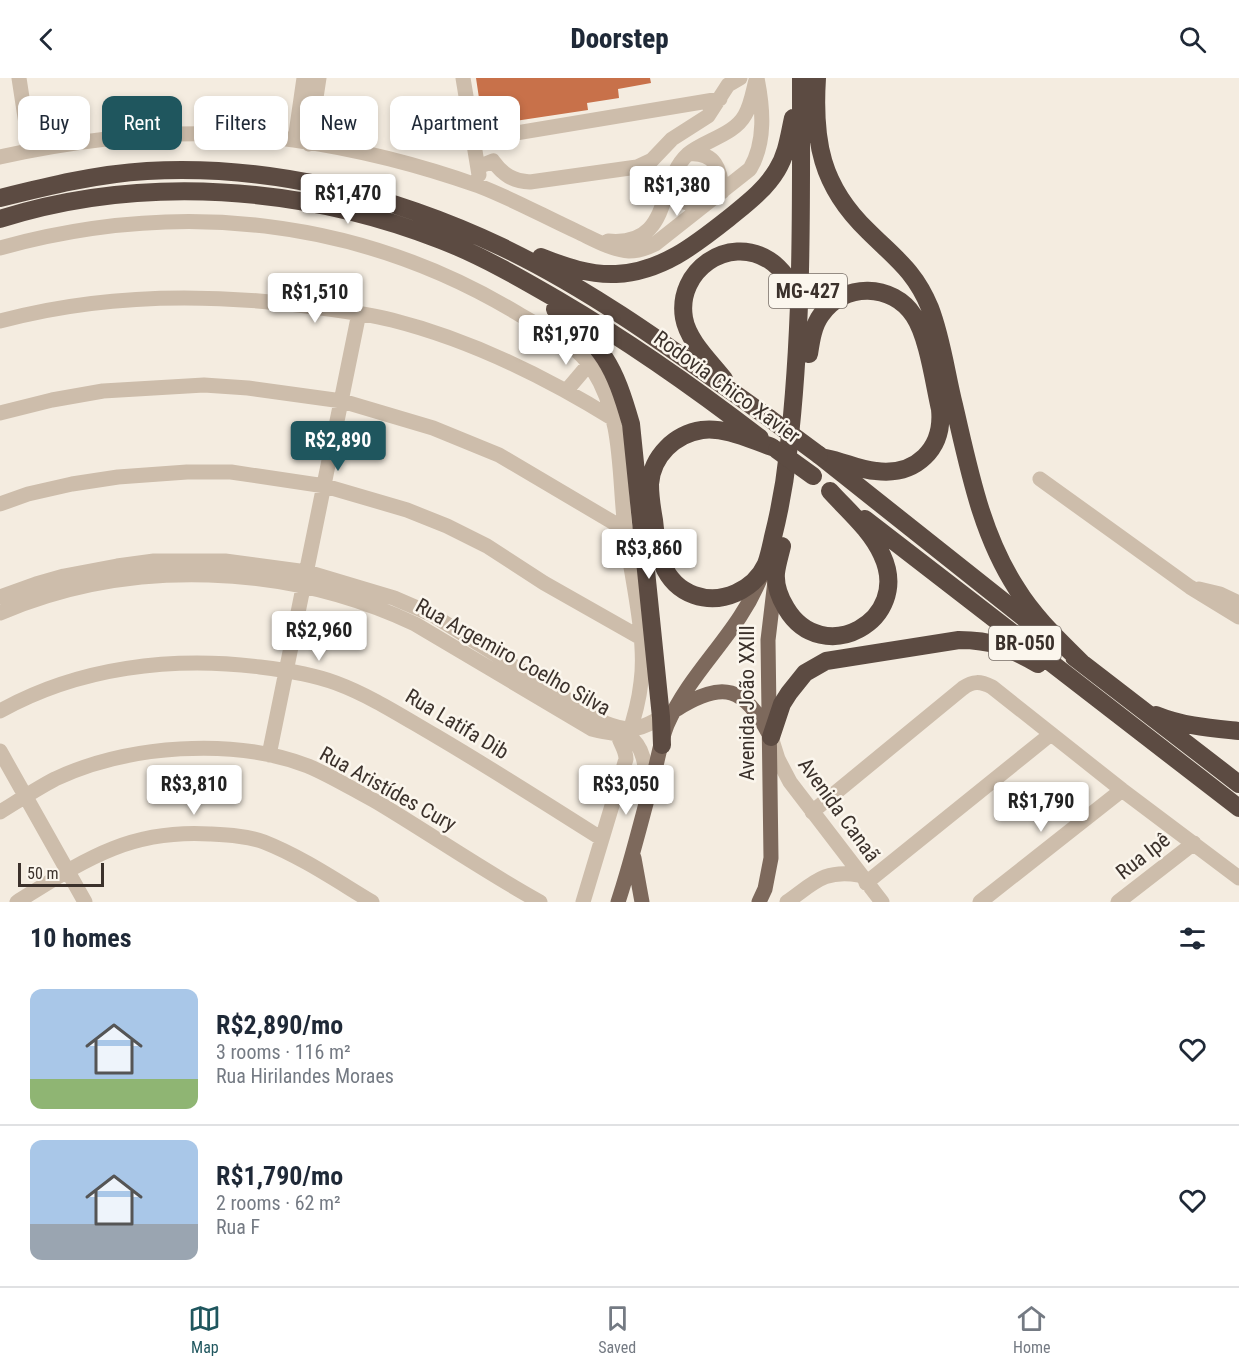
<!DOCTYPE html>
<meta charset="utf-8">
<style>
:root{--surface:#fff;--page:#f6f6f7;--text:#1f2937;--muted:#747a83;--line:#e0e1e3;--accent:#1f565e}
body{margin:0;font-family:"Roboto Condensed",sans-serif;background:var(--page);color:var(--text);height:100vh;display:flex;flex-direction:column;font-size:22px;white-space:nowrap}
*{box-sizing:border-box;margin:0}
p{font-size:20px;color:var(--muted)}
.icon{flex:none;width:33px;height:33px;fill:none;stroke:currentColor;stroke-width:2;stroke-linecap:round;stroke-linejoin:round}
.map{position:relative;height:824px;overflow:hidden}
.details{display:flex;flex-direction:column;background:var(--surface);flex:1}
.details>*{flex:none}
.top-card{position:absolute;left:18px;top:18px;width:600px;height:54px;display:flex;gap:12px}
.scale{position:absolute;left:18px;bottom:15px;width:86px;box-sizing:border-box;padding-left:6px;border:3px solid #3b312b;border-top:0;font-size:16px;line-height:21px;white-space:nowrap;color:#3b312b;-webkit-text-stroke:4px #fbf6ed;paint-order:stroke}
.price{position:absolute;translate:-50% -51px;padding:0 14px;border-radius:6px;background:#fff;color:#222;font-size:20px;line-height:39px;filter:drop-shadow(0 2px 3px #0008)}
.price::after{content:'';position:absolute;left:50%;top:36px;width:18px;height:14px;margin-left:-9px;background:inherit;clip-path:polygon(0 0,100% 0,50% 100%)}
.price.selected{background:var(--accent);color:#fff}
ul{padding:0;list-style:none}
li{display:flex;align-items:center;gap:18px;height:150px;padding:0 30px}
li+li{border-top:2px solid var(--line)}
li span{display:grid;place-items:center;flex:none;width:168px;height:120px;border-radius:12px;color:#555}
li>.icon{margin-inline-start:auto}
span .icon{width:72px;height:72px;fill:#fffc;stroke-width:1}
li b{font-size:26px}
h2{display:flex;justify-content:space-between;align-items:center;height:72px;padding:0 30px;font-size:26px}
.chip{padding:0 21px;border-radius:12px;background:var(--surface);box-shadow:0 3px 9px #0003;font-size:21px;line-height:54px}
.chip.selected{background:var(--accent);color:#fff}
header{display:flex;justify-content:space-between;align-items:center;height:78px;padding:0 30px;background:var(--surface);font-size:27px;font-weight:800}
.tabs{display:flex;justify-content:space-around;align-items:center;height:84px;border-top:2px solid var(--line);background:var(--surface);font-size:16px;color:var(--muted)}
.tabs a{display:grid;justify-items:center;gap:3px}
.tabs .selected{color:var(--accent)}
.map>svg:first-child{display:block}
.building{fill:#c8714a}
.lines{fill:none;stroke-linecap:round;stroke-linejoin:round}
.minor{stroke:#cdbdab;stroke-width:15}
.major{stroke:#7d695c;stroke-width:15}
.highway{stroke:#5c4b42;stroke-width:18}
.highway-bridge{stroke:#5c4b42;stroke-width:18}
.labels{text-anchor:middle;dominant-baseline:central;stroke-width:5;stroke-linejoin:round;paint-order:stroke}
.shield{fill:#fbf6ed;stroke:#756c65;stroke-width:1.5}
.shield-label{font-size:20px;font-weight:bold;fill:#3b312b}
.street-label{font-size:21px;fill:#3b312b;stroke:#fbf6ed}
</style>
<header><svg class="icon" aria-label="back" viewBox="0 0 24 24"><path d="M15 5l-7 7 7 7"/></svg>Doorstep<svg class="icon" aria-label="search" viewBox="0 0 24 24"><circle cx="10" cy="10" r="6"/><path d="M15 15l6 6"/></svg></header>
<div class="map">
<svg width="1239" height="824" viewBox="0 0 1239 824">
<rect width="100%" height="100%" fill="#f4ece0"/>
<!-- building -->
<path class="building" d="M476,0H650L651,5L618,11L619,20L587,25L588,32L515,43L514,35L482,40Z"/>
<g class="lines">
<!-- minor -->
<path class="minor" d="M19,0L30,72
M463,0L479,97
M295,62L304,0
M474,62L720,21
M309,66L319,0
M689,76C715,74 721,91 722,114
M0,79C95,58 197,49 294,62C356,71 420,87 479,108C513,121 545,139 578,154C593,161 612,172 629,173C639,173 647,170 655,166L750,91C766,64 763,30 757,0
M478,89L493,83C503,97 513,103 530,104L637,89L652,82L672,61L708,38L728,7L740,0
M669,110L684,124L702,129
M608,163C673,169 656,105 688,76C705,62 734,57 745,37C751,27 753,13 756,2
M0,170C178,121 357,139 517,235C543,251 577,265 593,292C625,342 618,402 626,459C632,501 647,563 641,604C639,622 634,641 628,658
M0,243C100,216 205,215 306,228C335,232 364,235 392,242C471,262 546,299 615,342
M567,312L589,286
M0,335L52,322L103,313L204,307L248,310L342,323L433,350L499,377L626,452
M1040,401L1190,509L1239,539
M0,426L28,416L72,406L118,399L187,394H231L325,408L407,432L447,448L487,468L544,505L641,560
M1199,511L1220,516L1239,525
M0,519L36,506L64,498L117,488L154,483H225L307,494L394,520L431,536L605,645C635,657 644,649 669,635
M0,535C131,479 287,486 415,546L592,651C602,654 623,656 629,659C647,669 646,700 648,717
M0,633C79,589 172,578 260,589C285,592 312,596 336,605C371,618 403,639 436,658C492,691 547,726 602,761
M771,659L778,681L790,704L882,824
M0,673L85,824
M269,677L359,235
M0,734C18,723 36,711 55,701C127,667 233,659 308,688C332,698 354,712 377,724C432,757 484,793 540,824
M812,734L963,610C973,603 980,603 992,609L1122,712L1239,800
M866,805L1051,656
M17,824C83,783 128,751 210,756C228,757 248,758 264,764C302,779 337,803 372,824
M583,824L626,681C626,669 616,662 618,650
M787,824C814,805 824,791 859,797
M980,824L1122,712
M1118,824L1194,765"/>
<!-- major -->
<path class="major" d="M677,631C724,602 744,609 769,656
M634,780L642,824
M618,824C632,782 642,739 654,696C658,680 661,662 667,647C692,590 740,555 762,496
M759,824L765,811L771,780L768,562L775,503"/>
<!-- highway -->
<path class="highway" d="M817,0C813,63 821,108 868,153C895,180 915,193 930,230C942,261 946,295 954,327C969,391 981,456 1017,511C1034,539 1060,563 1083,586
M0,120C48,108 97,96 147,93C270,86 392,117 502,169C598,215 684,280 769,340
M0,141C143,96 302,108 441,162C482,178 520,200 558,222C628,263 695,310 760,360
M541,179C566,189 589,197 616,196C661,194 695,167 729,140C746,126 765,112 777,92C787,76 789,58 793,40
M555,231C604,269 614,287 631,346L661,639L662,667
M809,276C811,263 813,248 821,237C843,204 893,205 914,238C928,259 934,305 940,331C944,371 916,398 876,393C859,392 843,383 826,380
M724,301C710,283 688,263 684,240C676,193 728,156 769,182C783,191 792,206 799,221
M772,369C751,362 726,349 702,352C675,356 652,378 650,406C650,418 652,431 654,442C657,472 661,505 694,517C722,527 754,512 766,486C769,478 771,468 773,459C780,431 785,404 788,375C803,250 801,125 801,0
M819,377L1038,551
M865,441L1239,730
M782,468C780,477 777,486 776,495C775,507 780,520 786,530C822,591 913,543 882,477C871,452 847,432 830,413
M1074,579L1239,706
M1156,637C1183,648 1210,650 1239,653
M771,659L782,626L789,615L805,595L826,583L959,562C993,562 1009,570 1038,586"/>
<!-- highway-bridge -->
<path class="highway-bridge" d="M769,340L819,377
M777,372L813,398"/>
</g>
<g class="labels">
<!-- shield labels -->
<g class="shield">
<rect x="769" y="196" width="78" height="34" rx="4.5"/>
<rect x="989" y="548" width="72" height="34" rx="4.5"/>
</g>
<g class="shield-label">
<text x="808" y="213">MG-427</text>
<text x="1025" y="565">BR-050</text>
</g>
<!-- street labels -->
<g class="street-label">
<text transform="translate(727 309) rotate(36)">Rodovia Chico Xavier</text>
<text transform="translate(513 579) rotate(29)">Rua Argemiro Coelho Silva</text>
<text transform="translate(747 625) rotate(-90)">Avenida João XXIII</text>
<text transform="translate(457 646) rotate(31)">Rua Latifa Dib</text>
<text transform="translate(388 711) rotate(29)">Rua Aristídes Cury</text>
<text transform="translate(839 732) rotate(54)">Avenida Canaã</text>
<text transform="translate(1143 778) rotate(-38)">Rua Ipê</text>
</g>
</g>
</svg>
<div class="scale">50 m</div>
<b class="price" style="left:677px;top:139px">R$1,380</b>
<b class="price" style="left:348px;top:147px">R$1,470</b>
<b class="price" style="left:315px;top:246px">R$1,510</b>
<b class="price" style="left:566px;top:288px">R$1,970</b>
<b class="price selected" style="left:338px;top:394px">R$2,890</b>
<b class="price" style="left:649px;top:502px">R$3,860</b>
<b class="price" style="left:319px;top:584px">R$2,960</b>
<b class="price" style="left:194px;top:738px">R$3,810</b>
<b class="price" style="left:626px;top:738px">R$3,050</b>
<b class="price" style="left:1041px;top:755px">R$1,790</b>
<div class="top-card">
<a class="chip">Buy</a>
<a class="chip selected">Rent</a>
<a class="chip">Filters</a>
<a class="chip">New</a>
<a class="chip">Apartment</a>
</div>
</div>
<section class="details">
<h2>10 homes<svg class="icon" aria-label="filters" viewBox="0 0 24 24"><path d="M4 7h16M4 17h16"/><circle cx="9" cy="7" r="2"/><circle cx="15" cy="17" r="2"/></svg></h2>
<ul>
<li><span style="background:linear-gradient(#a9c7e8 75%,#8fb573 0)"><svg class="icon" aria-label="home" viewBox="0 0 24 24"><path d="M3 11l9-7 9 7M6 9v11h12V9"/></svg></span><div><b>R$2,890/mo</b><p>3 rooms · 116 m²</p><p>Rua Hirilandes Moraes</p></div><svg class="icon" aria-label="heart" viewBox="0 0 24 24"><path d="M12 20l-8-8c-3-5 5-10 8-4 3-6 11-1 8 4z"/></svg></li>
<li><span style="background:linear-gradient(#a9c7e8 70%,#9aa5b1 0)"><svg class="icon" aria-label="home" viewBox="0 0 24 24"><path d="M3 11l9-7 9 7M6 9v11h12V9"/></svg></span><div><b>R$1,790/mo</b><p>2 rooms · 62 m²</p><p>Rua F</p></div><svg class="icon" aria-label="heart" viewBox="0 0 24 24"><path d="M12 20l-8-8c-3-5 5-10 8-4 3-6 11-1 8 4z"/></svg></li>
</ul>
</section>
<nav class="tabs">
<a class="selected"><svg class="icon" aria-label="map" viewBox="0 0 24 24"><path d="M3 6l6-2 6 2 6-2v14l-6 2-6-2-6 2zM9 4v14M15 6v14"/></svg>Map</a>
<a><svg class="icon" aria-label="saved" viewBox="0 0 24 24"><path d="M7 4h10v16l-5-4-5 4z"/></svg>Saved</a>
<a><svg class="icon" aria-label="home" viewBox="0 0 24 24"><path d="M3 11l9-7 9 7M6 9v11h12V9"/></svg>Home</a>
</nav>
